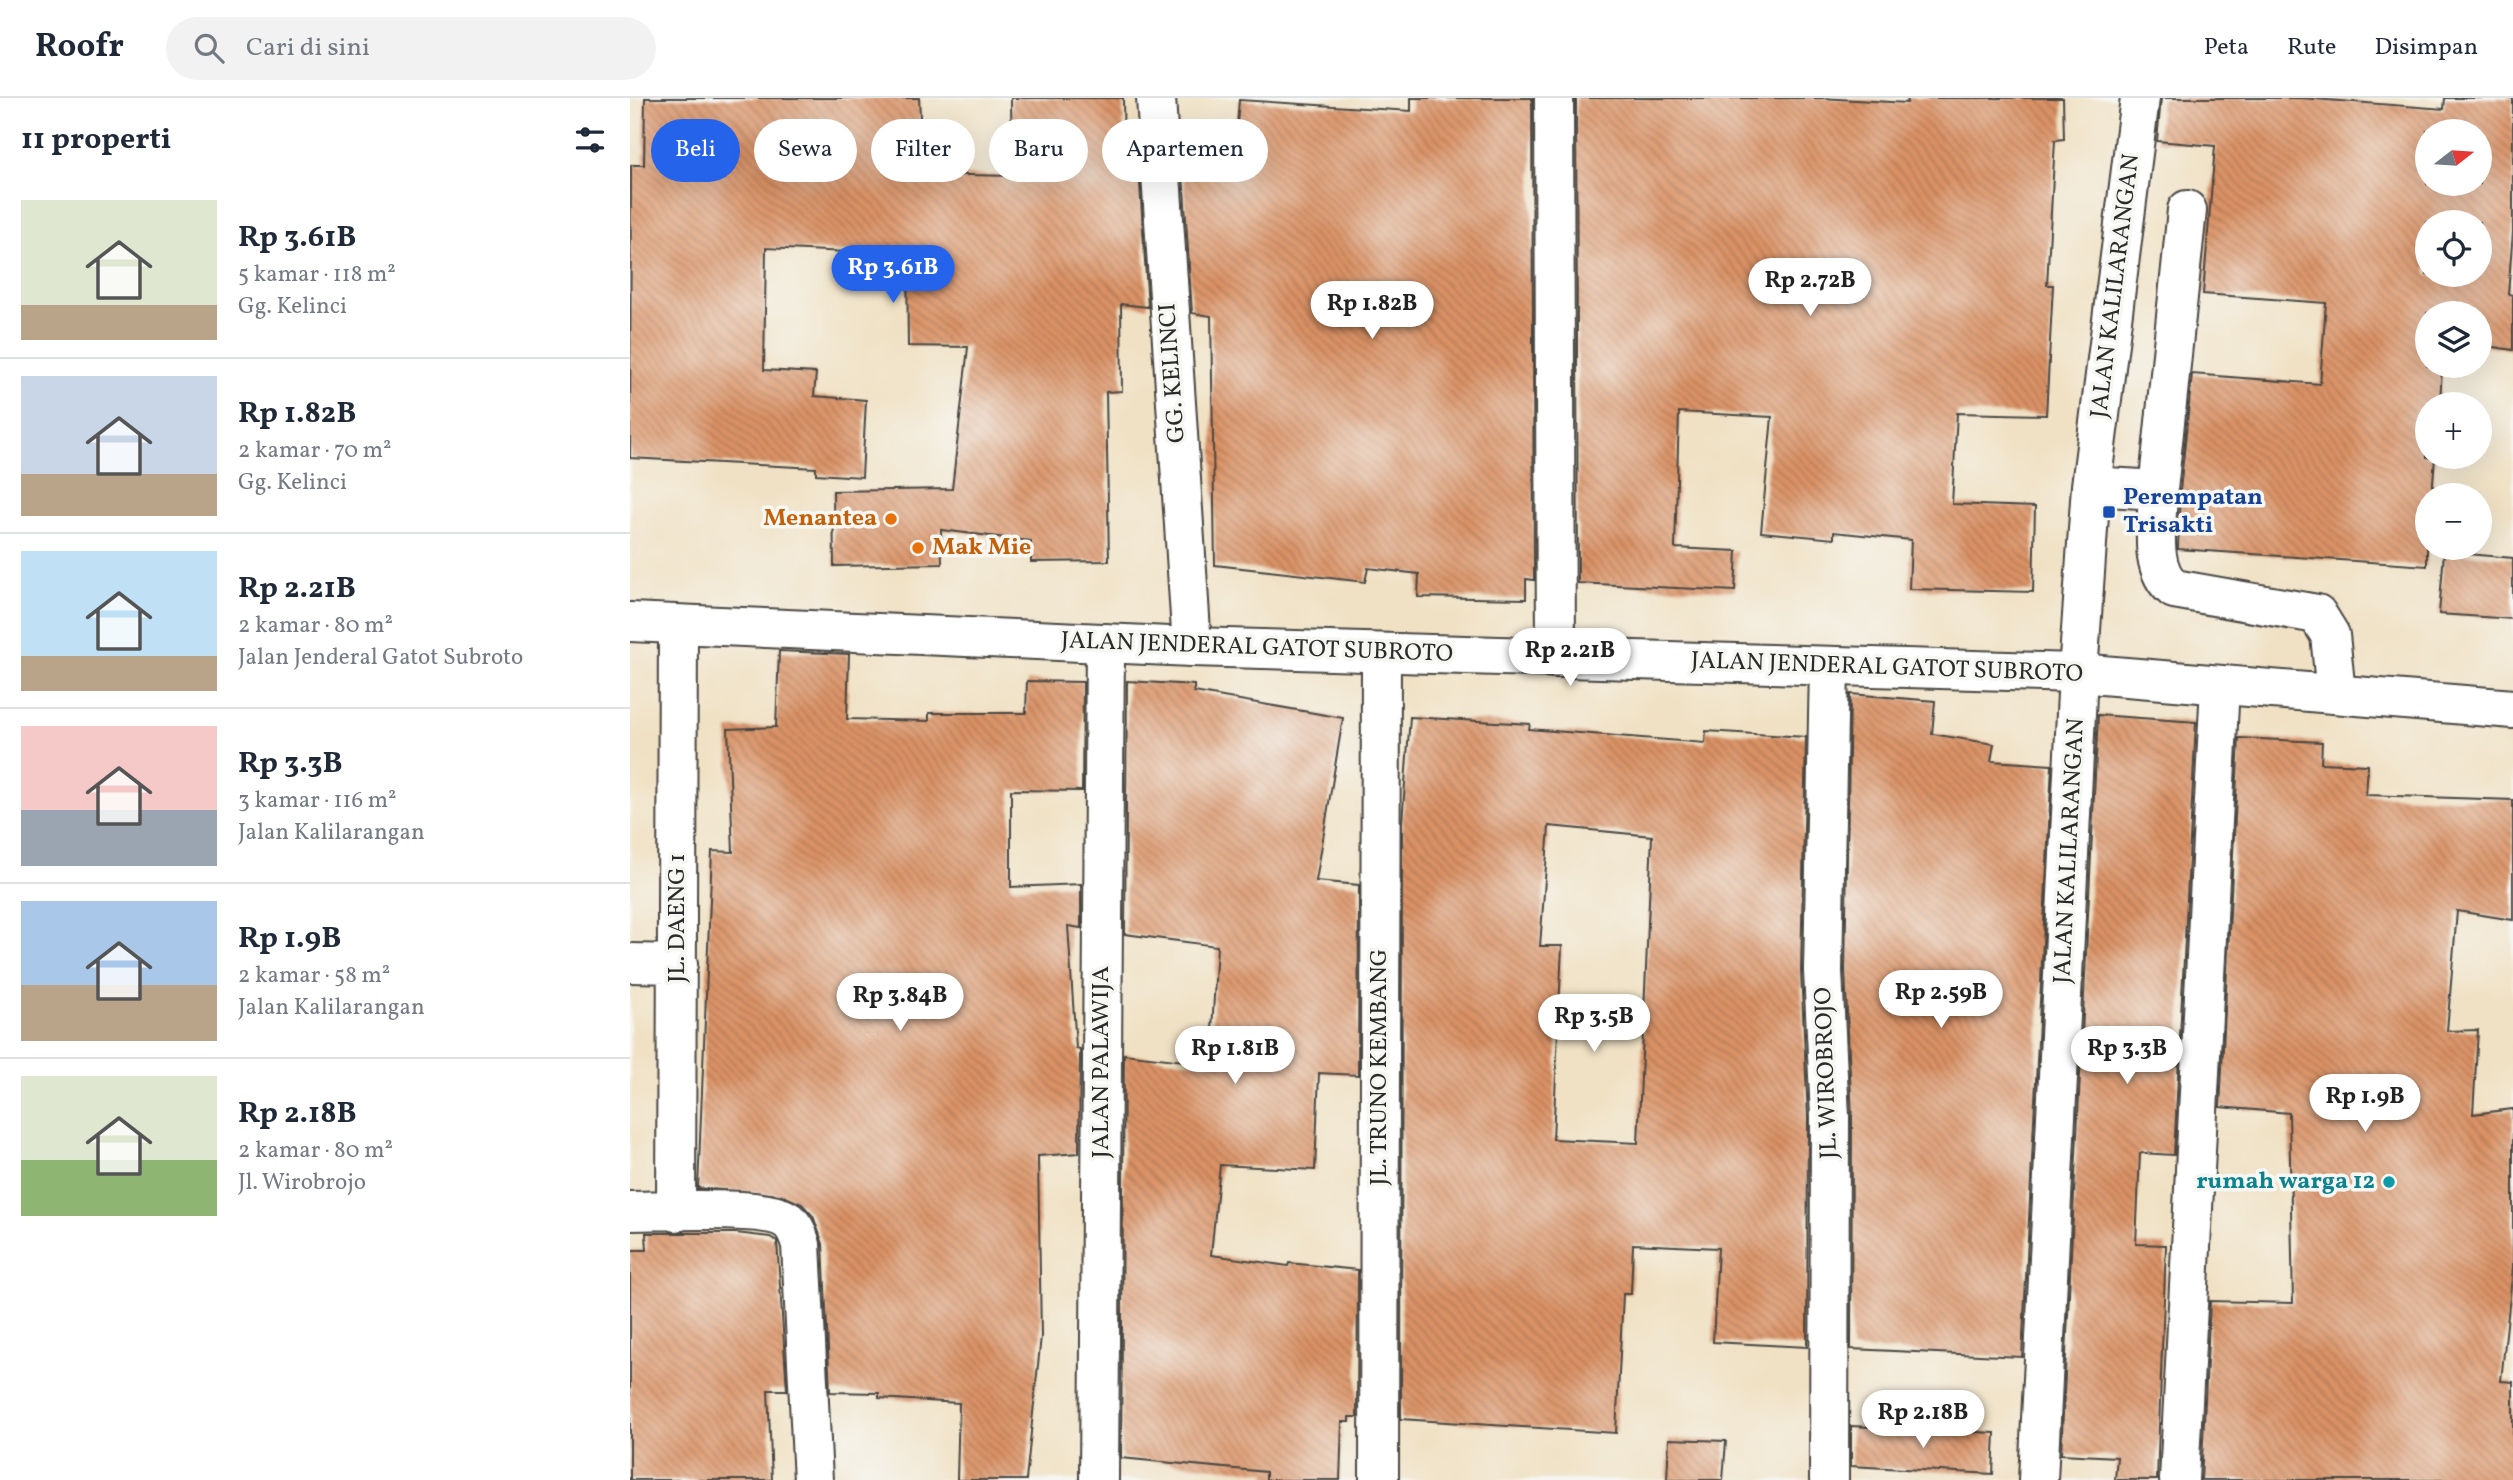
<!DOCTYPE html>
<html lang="id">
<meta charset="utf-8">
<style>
:root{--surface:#fff;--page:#f2f2f3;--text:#1f2937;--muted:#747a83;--line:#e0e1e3;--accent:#2563eb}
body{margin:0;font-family:Vollkorn,serif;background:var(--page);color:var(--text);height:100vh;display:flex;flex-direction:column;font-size:26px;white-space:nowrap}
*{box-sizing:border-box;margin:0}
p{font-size:23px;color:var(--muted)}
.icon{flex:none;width:38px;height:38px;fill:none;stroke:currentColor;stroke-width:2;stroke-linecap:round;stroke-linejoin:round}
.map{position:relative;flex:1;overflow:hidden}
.panel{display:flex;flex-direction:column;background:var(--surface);width:630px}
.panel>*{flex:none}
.hud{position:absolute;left:21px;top:21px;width:665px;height:63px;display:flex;gap:14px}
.needle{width:46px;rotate:73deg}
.fabs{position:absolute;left:1785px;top:21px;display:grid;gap:14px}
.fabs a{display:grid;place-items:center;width:77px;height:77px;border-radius:50%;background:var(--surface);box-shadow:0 7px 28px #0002;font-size:35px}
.price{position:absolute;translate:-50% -60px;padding:0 16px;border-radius:24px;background:#fff;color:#222;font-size:23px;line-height:46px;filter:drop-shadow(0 2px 4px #0008)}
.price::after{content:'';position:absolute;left:50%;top:42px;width:21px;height:16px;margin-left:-10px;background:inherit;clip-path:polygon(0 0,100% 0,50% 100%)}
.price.current{background:var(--accent);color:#fff}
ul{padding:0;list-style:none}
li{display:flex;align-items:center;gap:21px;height:175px;padding:0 21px}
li+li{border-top:2px solid var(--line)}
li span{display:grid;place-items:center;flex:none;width:196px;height:140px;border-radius:0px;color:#555}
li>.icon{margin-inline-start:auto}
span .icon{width:84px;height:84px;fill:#fffc;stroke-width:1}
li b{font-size:30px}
h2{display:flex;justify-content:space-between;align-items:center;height:84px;padding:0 21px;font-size:30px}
.chip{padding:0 24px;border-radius:32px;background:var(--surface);box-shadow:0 7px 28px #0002;font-size:24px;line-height:63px}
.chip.current{background:var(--accent);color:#fff}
header{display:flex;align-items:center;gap:42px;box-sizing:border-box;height:98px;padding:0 35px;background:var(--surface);border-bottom:2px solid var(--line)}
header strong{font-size:33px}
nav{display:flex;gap:38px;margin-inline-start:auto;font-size:24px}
.search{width:490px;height:63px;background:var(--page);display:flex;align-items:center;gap:18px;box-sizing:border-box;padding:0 24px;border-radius:38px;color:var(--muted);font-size:26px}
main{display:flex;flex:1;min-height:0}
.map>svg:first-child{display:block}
.building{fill:url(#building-back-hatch);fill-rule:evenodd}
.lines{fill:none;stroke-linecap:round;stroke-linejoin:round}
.minor-casing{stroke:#494642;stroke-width:42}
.major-casing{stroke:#494642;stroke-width:42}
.minor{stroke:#fff;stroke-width:38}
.major{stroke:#fff;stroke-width:38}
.transit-dot{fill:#1a4fb4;stroke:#f6f6f2;stroke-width:2.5}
.food-dot{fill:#e8710a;stroke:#f6f6f2;stroke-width:2.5}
.culture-dot{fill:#0f9aa8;stroke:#f6f6f2;stroke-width:2.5}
.labels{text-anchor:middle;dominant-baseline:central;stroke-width:7;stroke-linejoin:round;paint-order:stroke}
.street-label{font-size:24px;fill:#2b2b2b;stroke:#f6f6f2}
.transit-label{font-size:24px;font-weight:bold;fill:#164399;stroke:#f6f6f2;text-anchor:start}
.food-label{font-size:24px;font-weight:bold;fill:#c56008;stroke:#f6f6f2;text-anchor:end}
.culture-label{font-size:24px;font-weight:bold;fill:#0d838f;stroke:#f6f6f2;text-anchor:end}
</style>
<header>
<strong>Roofr</strong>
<div class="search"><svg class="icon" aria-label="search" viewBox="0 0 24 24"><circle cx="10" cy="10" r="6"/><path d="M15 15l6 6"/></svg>Cari di sini</div>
<nav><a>Peta</a><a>Rute</a><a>Disimpan</a></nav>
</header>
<main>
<section class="panel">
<h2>11 properti<svg class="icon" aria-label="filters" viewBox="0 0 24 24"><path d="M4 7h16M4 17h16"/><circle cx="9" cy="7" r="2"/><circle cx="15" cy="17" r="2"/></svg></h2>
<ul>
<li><span style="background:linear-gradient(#dfe7d0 75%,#b9a48a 0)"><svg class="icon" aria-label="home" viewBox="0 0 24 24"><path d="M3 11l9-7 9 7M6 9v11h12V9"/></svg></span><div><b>Rp 3.61B</b><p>5 kamar · 118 m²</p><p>Gg. Kelinci</p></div></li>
<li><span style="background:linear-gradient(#c9d6e8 70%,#b9a48a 0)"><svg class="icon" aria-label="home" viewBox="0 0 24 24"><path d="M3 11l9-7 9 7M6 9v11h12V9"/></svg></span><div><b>Rp 1.82B</b><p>2 kamar · 70 m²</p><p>Gg. Kelinci</p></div></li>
<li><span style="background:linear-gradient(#bfe0f5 75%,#b9a48a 0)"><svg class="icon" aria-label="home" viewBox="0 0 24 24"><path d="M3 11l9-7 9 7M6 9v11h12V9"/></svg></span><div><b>Rp 2.21B</b><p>2 kamar · 80 m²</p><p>Jalan Jenderal Gatot Subroto</p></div></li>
<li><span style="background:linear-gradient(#f6c9c9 60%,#9aa5b1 0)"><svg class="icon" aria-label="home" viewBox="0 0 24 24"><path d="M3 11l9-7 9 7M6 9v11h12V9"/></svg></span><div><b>Rp 3.3B</b><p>3 kamar · 116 m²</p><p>Jalan Kalilarangan</p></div></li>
<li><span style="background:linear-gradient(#a9c7e8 60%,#b9a48a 0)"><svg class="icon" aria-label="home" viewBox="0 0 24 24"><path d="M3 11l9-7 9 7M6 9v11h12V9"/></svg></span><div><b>Rp 1.9B</b><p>2 kamar · 58 m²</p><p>Jalan Kalilarangan</p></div></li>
<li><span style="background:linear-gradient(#dfe7d0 60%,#8fb573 0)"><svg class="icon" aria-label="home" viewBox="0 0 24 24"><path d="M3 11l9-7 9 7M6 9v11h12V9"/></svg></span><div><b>Rp 2.18B</b><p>2 kamar · 80 m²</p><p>Jl. Wirobrojo</p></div></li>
</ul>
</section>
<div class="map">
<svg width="1883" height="1382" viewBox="0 0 1883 1382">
<defs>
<pattern id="building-back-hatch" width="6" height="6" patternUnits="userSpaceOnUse" patternTransform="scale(1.75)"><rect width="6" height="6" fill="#da9265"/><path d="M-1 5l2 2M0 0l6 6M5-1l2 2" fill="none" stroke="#b17753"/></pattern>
</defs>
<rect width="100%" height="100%" fill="#f6f6f2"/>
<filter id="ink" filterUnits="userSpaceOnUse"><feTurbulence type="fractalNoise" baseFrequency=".0143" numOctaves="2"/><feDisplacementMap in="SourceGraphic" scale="14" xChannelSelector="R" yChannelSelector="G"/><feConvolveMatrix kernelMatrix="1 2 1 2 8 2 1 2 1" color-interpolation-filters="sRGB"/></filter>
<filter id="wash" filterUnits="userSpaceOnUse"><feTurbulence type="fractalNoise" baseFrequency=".00686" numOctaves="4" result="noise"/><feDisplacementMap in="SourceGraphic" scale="28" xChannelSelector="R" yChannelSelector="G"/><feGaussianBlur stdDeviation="1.57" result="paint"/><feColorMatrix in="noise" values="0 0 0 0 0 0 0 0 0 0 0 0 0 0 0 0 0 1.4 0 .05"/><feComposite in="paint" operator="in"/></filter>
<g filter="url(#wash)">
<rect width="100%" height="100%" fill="#f0e1c4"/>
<g id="blocks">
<!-- building -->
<path class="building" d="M15,0H289L293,76L382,78L381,0H493L494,55L508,56L518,209L491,206L492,293L476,294L479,463L401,464V443L311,432L312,466L204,468L203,393L322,391L338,249L278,248L277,157L136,150L134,272L186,275L184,298L236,302L232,379L186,376V370L0,360L1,67H14Z
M781,0H902L904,482L896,481V501L788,499L789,476L738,470L735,484L585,467L581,218L562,215L552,60L604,64L609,2L781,13Z
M946,0H1191L1277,5L1278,0H1433L1434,41L1425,42L1417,187H1423L1416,317L1327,315L1322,406L1405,409L1403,494L1279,491L1281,442L1204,434V441L1131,434L1142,319L1049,314L1045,450L1107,453L1105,493L948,485Z
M1531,0H1671L1814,11L1815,0H1883V134L1878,196L1883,197V252L1850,247V215H1797V268H1812L1810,306H1797V359H1805L1802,397H1797V468L1548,451L1550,393L1562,276L1690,286L1696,205L1573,196L1585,48L1527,43ZM1797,33H1850V86H1797ZM1797,124H1850V177H1797Z
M1814,454L1883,460V521L1809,516Z
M149,553L219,556L217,621L299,623V615H396L397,583L453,584L452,693L381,692V789L451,786V830L438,828L446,950L450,951L449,1055L408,1058L411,1238L396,1382H327L329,1305L249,1300V1295L200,1294L193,1146L183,1118L172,1106L151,1097L68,1090L82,753L103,754L98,631L146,629Z
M497,583L564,587V594L713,620L686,783L729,787L728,977L689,975L685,1072L590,1067L581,1157L658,1168L659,1165L728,1172L727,1319H719V1324H712L710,1382H636V1374L491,1360L494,956L580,966L587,848L495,836Z
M1220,596L1305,603L1302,636L1364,646L1361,663L1422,667L1392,1259L1221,1251L1222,1019L1215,873Z
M1468,617L1566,624L1544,1057L1510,1055L1506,1146L1536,1147L1527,1382H1485L1487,1359L1431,1356Z
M780,619L900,626L899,631L1075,645L1076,633L1176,639L1171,873L1178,1019L1177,1249L1083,1244L1088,1150L1003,1146L1001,1196H993L986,1335L771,1321L772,725ZM919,728L1022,738L1008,1045L923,1041L932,848H910Z
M1609,640L1692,644L1691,665L1738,667L1736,697L1883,702V822L1827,813L1817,933L1848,932L1843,1016L1883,1011V1170L1871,1283L1883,1284V1382H1571L1580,1203L1663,1205L1659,1015L1590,1009Z
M16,1135H106L140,1139L147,1143L157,1292H138L142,1382H0V1152H17Z
M1221,1328L1365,1335L1363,1376L1221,1368Z
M1039,1341L1096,1343L1093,1382H1037Z"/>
</g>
</g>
<g filter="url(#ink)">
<use href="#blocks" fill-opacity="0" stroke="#494642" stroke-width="2"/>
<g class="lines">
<!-- minor casing -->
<g class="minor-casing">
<path id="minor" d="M526,0L562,549
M924,0L926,560
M1461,388L1528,392C1528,424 1517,469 1544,491L1687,516L1700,537L1706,596
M1528,392L1557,112
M0,865L48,866
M0,1113C30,1113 139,1107 158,1123C166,1129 168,1137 171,1147L183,1382
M46,1114L48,527
M469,1382L475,545
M749,1382L751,555
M1199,1382L1200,1019L1193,873L1199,568
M1408,1382L1448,575L1461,388L1510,0
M1549,1382L1590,587"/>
</g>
<!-- major casing -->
<g class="major-casing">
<path id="major" d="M0,524L562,549L1448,575L1883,611"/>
</g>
<!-- minor -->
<use href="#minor" class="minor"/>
<!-- major -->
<use href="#major" class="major"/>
</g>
</g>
<!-- markers -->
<rect class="transit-dot" x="1472" y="407" width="14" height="14" rx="3.5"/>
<g class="food-dot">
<circle cx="261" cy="421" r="7"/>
<circle cx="288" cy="450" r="7"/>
</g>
<circle class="culture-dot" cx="1759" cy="1084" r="7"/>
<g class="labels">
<!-- street labels -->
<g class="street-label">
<text transform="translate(1486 188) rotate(-83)">JALAN KALILARANGAN</text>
<text transform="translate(543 275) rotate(-94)">GG. KELINCI</text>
<text transform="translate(627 550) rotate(2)">JALAN JENDERAL GATOT SUBROTO</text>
<text transform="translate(1257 570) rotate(2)">JALAN JENDERAL GATOT SUBROTO</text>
<text transform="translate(1440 753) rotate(-87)">JALAN KALILARANGAN</text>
<text transform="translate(48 820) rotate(-90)">JL. DAENG 1</text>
<text transform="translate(472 964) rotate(-90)">JALAN PALAWIJA</text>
<text transform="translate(750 969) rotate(-90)">JL. TRUNO KEMBANG</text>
<text transform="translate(1197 975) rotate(-92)">JL. WIROBROJO</text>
</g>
<!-- transit labels -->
<g class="transit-label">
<text x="1493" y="400">Perempatan<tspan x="1493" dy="28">Trisakti</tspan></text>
</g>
<!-- food labels -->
<g class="food-label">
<text x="247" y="421">Menantea</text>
<text x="302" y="450" text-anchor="start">Mak Mie</text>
</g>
<!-- culture labels -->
<g class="culture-label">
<text x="1745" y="1084">rumah warga 12</text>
</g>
</g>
</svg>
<div class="fabs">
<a><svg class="needle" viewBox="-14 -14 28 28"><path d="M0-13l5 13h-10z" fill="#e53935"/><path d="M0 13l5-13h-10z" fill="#747a83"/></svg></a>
<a><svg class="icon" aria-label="locate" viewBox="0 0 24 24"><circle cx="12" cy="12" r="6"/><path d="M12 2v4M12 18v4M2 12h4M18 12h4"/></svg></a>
<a><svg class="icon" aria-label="layers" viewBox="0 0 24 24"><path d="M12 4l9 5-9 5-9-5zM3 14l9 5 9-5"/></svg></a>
<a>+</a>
<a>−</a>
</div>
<b class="price current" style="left:263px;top:207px">Rp 3.61B</b>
<b class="price" style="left:1180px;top:220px">Rp 2.72B</b>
<b class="price" style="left:742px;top:243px">Rp 1.82B</b>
<b class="price" style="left:940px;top:590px">Rp 2.21B</b>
<b class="price" style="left:1311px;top:932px">Rp 2.59B</b>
<b class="price" style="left:270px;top:935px">Rp 3.84B</b>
<b class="price" style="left:964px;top:956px">Rp 3.5B</b>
<b class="price" style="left:605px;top:988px">Rp 1.81B</b>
<b class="price" style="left:1497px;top:988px">Rp 3.3B</b>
<b class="price" style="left:1735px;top:1036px">Rp 1.9B</b>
<b class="price" style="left:1293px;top:1352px">Rp 2.18B</b>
<div class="hud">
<a class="chip current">Beli</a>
<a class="chip">Sewa</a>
<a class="chip">Filter</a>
<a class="chip">Baru</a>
<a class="chip">Apartemen</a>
</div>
</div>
</main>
